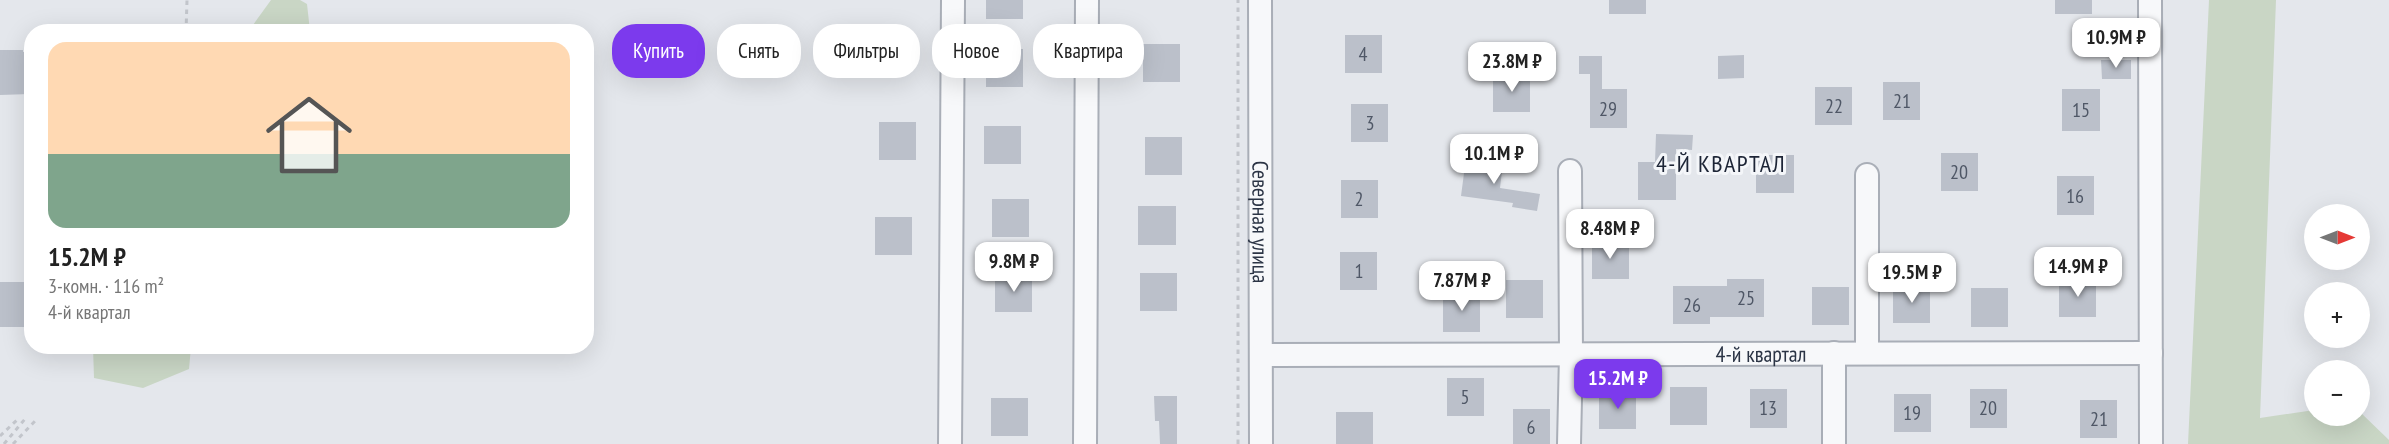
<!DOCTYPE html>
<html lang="ru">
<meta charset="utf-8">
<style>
:root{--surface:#fff;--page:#f6f6f6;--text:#222;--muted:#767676;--accent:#7c3aed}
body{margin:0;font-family:"PT Sans Narrow",sans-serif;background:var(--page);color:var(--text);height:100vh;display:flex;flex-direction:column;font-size:22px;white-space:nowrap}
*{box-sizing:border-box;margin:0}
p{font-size:20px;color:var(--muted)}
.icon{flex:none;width:33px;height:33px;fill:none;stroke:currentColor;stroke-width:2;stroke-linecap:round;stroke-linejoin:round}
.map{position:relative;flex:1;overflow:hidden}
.panel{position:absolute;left:24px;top:24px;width:570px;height:330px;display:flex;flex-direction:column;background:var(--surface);border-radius:24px;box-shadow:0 6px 24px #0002}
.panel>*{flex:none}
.hud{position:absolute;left:612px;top:24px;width:570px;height:54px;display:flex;gap:12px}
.needle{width:39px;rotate:90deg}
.controls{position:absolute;left:2304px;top:204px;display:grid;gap:12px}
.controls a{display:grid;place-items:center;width:66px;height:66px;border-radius:50%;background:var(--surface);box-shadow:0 6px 24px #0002;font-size:30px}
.price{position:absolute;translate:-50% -51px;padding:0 14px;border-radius:12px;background:#fff;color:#222;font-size:20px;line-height:39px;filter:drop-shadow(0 2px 3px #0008)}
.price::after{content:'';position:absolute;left:50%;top:36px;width:18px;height:14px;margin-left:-9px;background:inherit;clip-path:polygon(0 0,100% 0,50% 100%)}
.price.active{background:var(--accent);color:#fff}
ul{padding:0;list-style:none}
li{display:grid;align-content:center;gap:12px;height:318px;padding:0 24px}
li span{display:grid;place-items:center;height:186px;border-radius:18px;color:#555}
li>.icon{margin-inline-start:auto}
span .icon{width:108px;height:108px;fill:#fffc;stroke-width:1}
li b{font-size:26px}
.chip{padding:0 21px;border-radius:24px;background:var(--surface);box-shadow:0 6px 24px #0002;font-size:21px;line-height:54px}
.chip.active{background:var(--accent);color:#fff}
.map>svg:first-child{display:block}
.green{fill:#c9d6c5}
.building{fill:#bbc0ca}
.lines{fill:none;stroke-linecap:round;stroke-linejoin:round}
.minor-casing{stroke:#a9aeb7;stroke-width:26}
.path{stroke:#c2c5cb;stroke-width:3;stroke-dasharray:4.5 4.5;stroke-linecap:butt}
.minor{stroke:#f7f8fa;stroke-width:22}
.labels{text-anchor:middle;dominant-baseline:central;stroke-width:6;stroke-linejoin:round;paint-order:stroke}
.number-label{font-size:20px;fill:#4f5766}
.street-label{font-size:22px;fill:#2b3445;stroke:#f4f6f9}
.neighbourhood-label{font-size:24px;letter-spacing:1.5px;fill:#1d2536;stroke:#f4f6f9}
</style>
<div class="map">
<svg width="2389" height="444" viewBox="0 0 2389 444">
<rect width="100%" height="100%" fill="#e4e7ec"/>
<!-- green -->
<path class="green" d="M271,0H300L307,4L310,31H251L253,25Z
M2209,0H2276L2260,418L2314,410V416H2360V412L2389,440V444H2188Z
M191,347L189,369L143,388L94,378L93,347Z"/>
<!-- building -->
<path class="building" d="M986,0H1023V19H986Z
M1609,0H1646V14H1609Z
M2055,0H2092V14H2055Z
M1345,35H1382V73H1345Z
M1143,44H1180V82H1143Z
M986,49H1023V87H986Z
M0,50H23V52H28L30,94L0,95Z
M1744,55V78L1718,79V56Z
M1579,56H1602V89H1627V128H1590V74H1579Z
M2101,60H2131V79H2102Z
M1493,74H1530V112H1493Z
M1883,82H1920V120H1883Z
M1815,87H1852V125H1815Z
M2062,89H2100V131H2062Z
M1351,104H1388V142H1351Z
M879,122H916V160H879Z
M984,126H1021V164H984Z
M1656,134L1693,135L1692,150L1676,149V200H1638V162H1655Z
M1145,137H1182V175H1145Z
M1941,153H1978V191H1941Z
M1756,155H1794V193H1756Z
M1466,158L1503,163L1500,188L1540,194L1537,211L1512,207L1513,203L1461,196Z
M2057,176H2094V215H2057Z
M1341,180H1378V218H1341Z
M992,199H1029V237H992Z
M1138,206H1176V245H1138Z
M875,217H912V255H875Z
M1592,241H1629V279H1592Z
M1340,252H1377V290H1340Z
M1140,273H1177V311H1140Z
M995,274H1032V312H995Z
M2059,278H2096V317H2059Z
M1727,279H1764V317H1710V324H1673V286H1727Z
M1506,280H1543V318H1506Z
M0,282H32V327H0Z
M1893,285H1930V323H1893Z
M1812,287H1849V325H1812Z
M1971,288H2008V327H1971Z
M1443,293H1480V332H1443Z
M1447,378H1484V416H1447Z
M1670,387H1707V425H1670Z
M1750,389H1787V428H1750Z
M1970,389H2007V428H1970Z
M1599,390H1636V429H1599Z
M1894,394H1931V432H1894Z
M1154,396H1177V444H1160L1159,421H1155Z
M991,398H1028V436H991Z
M2080,400H2117V438H2080Z
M1513,409H1550V444H1513Z
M1336,412H1373V444H1336Z"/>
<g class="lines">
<!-- minor casing -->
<g class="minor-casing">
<g id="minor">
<path id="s1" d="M1260,0L1261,444"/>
<path d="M2150,0L2151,444"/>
<path d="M1867,175V353"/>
<path d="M1834,353V444"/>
<path id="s2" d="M1261,355L2151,353"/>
<path d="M950,444L953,0"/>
<path d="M1085,444L1087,0"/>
<path d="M1569,444L1571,354L1570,171"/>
</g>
</g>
<!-- path -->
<path class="path" d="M186,32L187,0
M203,346L204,348
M0,436L18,419
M4,444L25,419
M13,444L37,419
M1238,444V0"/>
<!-- minor -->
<use href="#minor" class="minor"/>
</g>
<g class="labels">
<!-- number labels -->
<g class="number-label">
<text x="1363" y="54">4</text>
<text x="1902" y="101">21</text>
<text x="1834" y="106">22</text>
<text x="1608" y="109">29</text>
<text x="2081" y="110">15</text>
<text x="1370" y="123">3</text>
<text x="1959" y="172">20</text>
<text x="2075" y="196">16</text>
<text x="1359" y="199">2</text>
<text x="1359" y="271">1</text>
<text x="1746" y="298">25</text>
<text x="1692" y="305">26</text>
<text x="1465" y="397">5</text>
<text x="1768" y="408">13</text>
<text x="1988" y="408">20</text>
<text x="1912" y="413">19</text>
<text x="2099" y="419">21</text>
<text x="1531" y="427">6</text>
</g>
<!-- street labels -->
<g class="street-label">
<text stroke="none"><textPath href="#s1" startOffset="222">Северная улица</textPath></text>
<text stroke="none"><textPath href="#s2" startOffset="500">4-й квартал</textPath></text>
</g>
<!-- neighbourhood labels -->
<g class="neighbourhood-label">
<text x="1721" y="163">4-Й КВАРТАЛ</text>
</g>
</g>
</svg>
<div class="controls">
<a><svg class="needle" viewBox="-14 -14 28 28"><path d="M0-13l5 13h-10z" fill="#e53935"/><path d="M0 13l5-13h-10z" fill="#767676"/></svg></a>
<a>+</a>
<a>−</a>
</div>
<b class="price" style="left:2116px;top:69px">10.9M ₽</b>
<b class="price" style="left:1512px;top:93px">23.8M ₽</b>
<b class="price" style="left:1494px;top:185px">10.1M ₽</b>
<b class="price" style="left:1610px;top:260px">8.48M ₽</b>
<b class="price" style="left:1014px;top:293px">9.8M ₽</b>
<b class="price" style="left:2078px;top:298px">14.9M ₽</b>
<b class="price" style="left:1912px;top:304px">19.5M ₽</b>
<b class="price" style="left:1462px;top:312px">7.87M ₽</b>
<b class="price active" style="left:1618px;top:410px">15.2M ₽</b>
<div class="hud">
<a class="chip active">Купить</a>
<a class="chip">Снять</a>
<a class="chip">Фильтры</a>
<a class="chip">Новое</a>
<a class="chip">Квартира</a>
</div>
<section class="panel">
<ul>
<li><span style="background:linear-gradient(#ffd9b3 60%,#7fa58c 0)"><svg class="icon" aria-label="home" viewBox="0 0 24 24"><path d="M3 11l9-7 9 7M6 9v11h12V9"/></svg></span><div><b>15.2M ₽</b><p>3-комн. · 116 m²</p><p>4-й квартал</p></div></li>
</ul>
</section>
</div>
